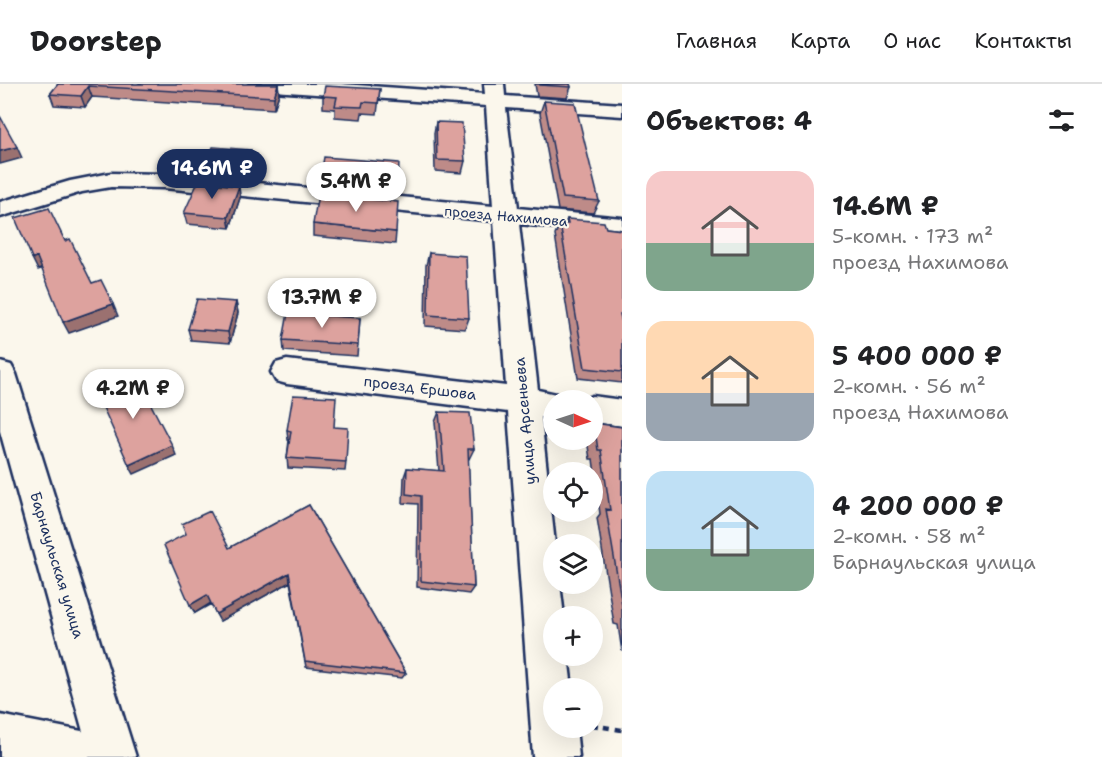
<!DOCTYPE html>
<html lang="ru">
<meta charset="utf-8">
<style>
:root{--surface:#fff;--page:#f2f2f2;--text:#202124;--muted:#757577;--line:#e0e0e0;--accent:#1b2f5e}
body{margin:0;font-family:"Shantell Sans",sans-serif;background:var(--page);color:var(--text);height:100vh;display:flex;flex-direction:column;font-size:22px;white-space:nowrap}
*{box-sizing:border-box;margin:0}
p{font-size:20px;color:var(--muted)}
.icon{flex:none;width:33px;height:33px;fill:none;stroke:currentColor;stroke-width:2;stroke-linecap:round;stroke-linejoin:round}
.map{position:relative;flex:1;overflow:hidden}
.drawer{display:flex;flex-direction:column;background:var(--surface);width:480px}
.drawer>*{flex:none}
.needle{width:39px;rotate:93deg}
.fabs{position:absolute;left:543px;top:306px;display:grid;gap:12px}
.fabs a{display:grid;place-items:center;width:60px;height:60px;border-radius:50%;background:var(--surface);box-shadow:0 6px 24px #0002;font-size:30px}
.price{position:absolute;translate:-50% -51px;padding:0 14px;border-radius:21px;background:#fff;color:#222;font-size:20px;line-height:39px;filter:drop-shadow(0 2px 3px #0008)}
.price::after{content:'';position:absolute;left:50%;top:36px;width:18px;height:14px;margin-left:-9px;background:inherit;clip-path:polygon(0 0,100% 0,50% 100%)}
.price.selected{background:var(--accent);color:#fff}
ul{padding:0;list-style:none}
li{display:flex;align-items:center;gap:18px;height:150px;padding:0 24px}
li span{display:grid;place-items:center;flex:none;width:168px;height:120px;border-radius:18px;color:#555}
li>.icon{margin-inline-start:auto}
span .icon{width:72px;height:72px;fill:#fffc;stroke-width:1}
li b{font-size:26px}
h2{display:flex;justify-content:space-between;align-items:center;height:72px;padding:0 24px;font-size:26px}
header{display:flex;align-items:center;gap:36px;box-sizing:border-box;height:84px;padding:0 30px;background:var(--surface);border-bottom:2px solid var(--line)}
header strong{font-size:28px}
nav{display:flex;gap:33px;margin-inline-start:auto;font-size:21px}
main{display:flex;flex:1;min-height:0}
.map>svg:first-child{display:block}
.lines{fill:none;stroke-linecap:round;stroke-linejoin:round}
.minor-casing{stroke:#1b2f5e;stroke-width:5}
.major-casing{stroke:#1b2f5e;stroke-width:5}
.path{stroke:#1b2f5e;stroke-width:4.5;stroke-dasharray:6 6;stroke-linecap:butt}
.minor{fill:#fbf7ec;fill-rule:evenodd}
.major{fill:#fbf7ec;fill-rule:evenodd}
.wall{fill:#be8b88;stroke:#1b2f5e;stroke-width:1.5}
.shaded-wall{fill:#9b716f;stroke:#1b2f5e;stroke-width:1.5}
.building{fill:#dda29e;stroke:#1b2f5e;stroke-width:1.5}
.labels{text-anchor:middle;dominant-baseline:central;stroke-width:4.5;stroke-linejoin:round;paint-order:stroke}
.far-street-label{font-size:14px;fill:#1b2f5e;stroke:#fbf7ec}
.street-label{font-size:15px;fill:#1b2f5e;stroke:#fbf7ec}
</style>
<header>
<strong>Doorstep</strong>
<nav><a>Главная</a><a>Карта</a><a>О нас</a><a>Контакты</a></nav>
</header>
<main>
<div class="map">
<svg width="622" height="673" viewBox="0 0 622 673">
<rect width="100%" height="100%" fill="#fbf7ec"/>
<filter id="ink" filterUnits="userSpaceOnUse"><feTurbulence type="fractalNoise" baseFrequency=".0167" numOctaves="2"/><feDisplacementMap in="SourceGraphic" scale="12" xChannelSelector="R" yChannelSelector="G"/><feConvolveMatrix kernelMatrix="1 2 1 2 8 2 1 2 1" color-interpolation-filters="sRGB"/></filter>
<g filter="url(#ink)">
<g class="lines">
<!-- minor casing -->
<g class="minor-casing">
<path id="minor" d="M249,0H341L485,10L484,0H504L505,12L622,20V32L506,24L518,124L622,134V150L519,140L538,306L565,312L568,316H554V334L541,333L555,460L554,500H560L564,532H554V572H568L572,604H554V644H576L579,673H533L508,328L287,300L276,297L271,288L276,279L287,276L506,302L494,137L164,104L111,103L82,108L0,133V118L70,97L111,89L164,90L493,122L486,22L259,6Z
M0,278L11,281L16,290L136,673H90L0,347Z
M592,312L622,316V342L592,338V316H580Z"/>
</g>
<!-- major casing -->
<g class="major-casing">
<path id="major" d="M0,631L97,650L114,656L120,673H0Z"/>
</g>
<!-- path -->
<path class="path" d="M592,641L622,646"/>
<!-- minor -->
<use href="#minor" class="minor"/>
<!-- major -->
<use href="#major" class="major"/>
</g>
<!-- wall -->
<path class="wall" d="M58,0H278L279,10L274,25L92,13L85,23L54,21L50,10Z
M535,0H570L571,3L567,14L537,12Z
M380,5L377,30L362,29L361,35L335,33V25L323,24V12Z
M544,17L599,117L593,129L558,126L540,29Z
M436,38L465,77L462,89L435,87L434,49Z
M252,78L246,96L207,92L205,80Z
M321,91L398,99L397,110L321,103Z
M239,102L240,114L230,144L187,140L184,129Z
M567,135L606,144L622,146V299L578,294L555,151L560,140H565Z
M313,140L396,148L395,160L313,152Z
M429,169L469,234L465,245L425,242L426,181Z
M236,218L238,229L230,259L191,256L188,245Z
M360,234L357,272L284,267L283,256Z
M439,328L474,365L469,375H468L474,503L469,510L417,503L418,420L403,419L404,393L407,384L439,387L435,338Z
M594,339L622,343V568L618,541L614,540L597,434L600,430L593,375H590L587,356H592V342Z
M334,343L346,378L345,387L288,384L287,374L289,356H288L287,346Z
M309,421L406,589L402,594L306,583L290,498L220,537L211,520L195,529L229,464Z"/>
<!-- shaded-wall -->
<path class="shaded-wall" d="M278,0L279,10L274,25V13Z
M88,2L92,13L85,23L81,12Z
M17,63L22,74L0,80V67Z
M251,66L252,78L246,96L245,84Z
M239,102L240,114L230,144L228,133Z
M37,173L43,184L38,186L32,174Z
M236,218L238,229L230,259L228,248Z
M113,220L118,232L69,249L63,238Z
M172,361L176,371L134,390L129,381Z
M289,489L290,498L220,537L216,530Z
M207,511L211,519L195,529L190,521Z"/>
<!-- building -->
<path class="building" d="M58,0H278L274,13L88,2L81,12L50,10Z
M540,0H570L571,3L540,1Z
M325,2L380,5L378,19L363,18L362,23L335,22L337,13L323,12Z
M544,17L575,19L599,117L563,114Z
M0,32L17,63L0,67Z
M436,38L462,39L465,77L437,76Z
M213,63L251,66L245,84L205,80Z
M324,73L399,79L398,99L321,91Z
M198,98L239,102L228,133L184,129Z
M318,110L398,118L396,148L313,140Z
M49,124L65,157L70,155L92,199L101,196L113,220L63,238L37,173L32,174L15,134Z
M567,135L604,138L606,144L622,146V230H620L622,239V288L585,284L560,140H568Z
M429,169L466,172L469,234L428,231Z
M197,215L236,218L228,248L188,245Z
M288,229L360,234L358,261L283,256Z
M136,292L172,361L129,381L96,308Z
M293,311L336,313L334,343L348,344L346,378L287,374L291,347L287,346Z
M439,328L470,329L474,365H468L474,503L421,497V412L406,410L407,384L444,387Z
M594,339L622,343V521L606,425L610,426L601,366H598Z
M309,421L406,589L305,577L289,489L216,530L207,511L190,521L164,461L186,450L182,440L210,427L229,464Z"/>
</g>
<g class="labels">
<!-- far-street labels -->
<g class="far-street-label">
<text transform="translate(506 132) rotate(5)">проезд Нахимова</text>
</g>
<!-- street labels -->
<g class="street-label">
<text transform="translate(420 304) rotate(7)">проезд Ершова</text>
<text transform="translate(525 337) rotate(-95)">улица Арсеньева</text>
<text transform="translate(57 481) rotate(73)">Барнаульская улица</text>
</g>
</g>
</svg>
<div class="fabs">
<a><svg class="needle" viewBox="-14 -14 28 28"><path d="M0-13l5 13h-10z" fill="#e53935"/><path d="M0 13l5-13h-10z" fill="#757577"/></svg></a>
<a><svg class="icon" aria-label="locate" viewBox="0 0 24 24"><circle cx="12" cy="12" r="6"/><path d="M12 2v4M12 18v4M2 12h4M18 12h4"/></svg></a>
<a><svg class="icon" aria-label="layers" viewBox="0 0 24 24"><path d="M12 4l9 5-9 5-9-5zM3 14l9 5 9-5"/></svg></a>
<a>+</a>
<a>−</a>
</div>
<b class="price selected" style="left:212px;top:116px">14.6M ₽</b>
<b class="price" style="left:356px;top:129px">5.4M ₽</b>
<b class="price" style="left:322px;top:245px">13.7M ₽</b>
<b class="price" style="left:133px;top:336px">4.2M ₽</b>
</div>
<section class="drawer">
<h2>Объектов: 4<svg class="icon" aria-label="filters" viewBox="0 0 24 24"><path d="M4 7h16M4 17h16"/><circle cx="9" cy="7" r="2"/><circle cx="15" cy="17" r="2"/></svg></h2>
<ul>
<li><span style="background:linear-gradient(#f6c9c9 60%,#7fa58c 0)"><svg class="icon" aria-label="home" viewBox="0 0 24 24"><path d="M3 11l9-7 9 7M6 9v11h12V9"/></svg></span><div><b>14.6M ₽</b><p>5-комн. · 173 m²</p><p>проезд Нахимова</p></div></li>
<li><span style="background:linear-gradient(#ffd9b3 60%,#9aa5b1 0)"><svg class="icon" aria-label="home" viewBox="0 0 24 24"><path d="M3 11l9-7 9 7M6 9v11h12V9"/></svg></span><div><b>5 400 000 ₽</b><p>2-комн. · 56 m²</p><p>проезд Нахимова</p></div></li>
<li><span style="background:linear-gradient(#bfe0f5 65%,#7fa58c 0)"><svg class="icon" aria-label="home" viewBox="0 0 24 24"><path d="M3 11l9-7 9 7M6 9v11h12V9"/></svg></span><div><b>4 200 000 ₽</b><p>2-комн. · 58 m²</p><p>Барнаульская улица</p></div></li>
</ul>
</section>
</main>
